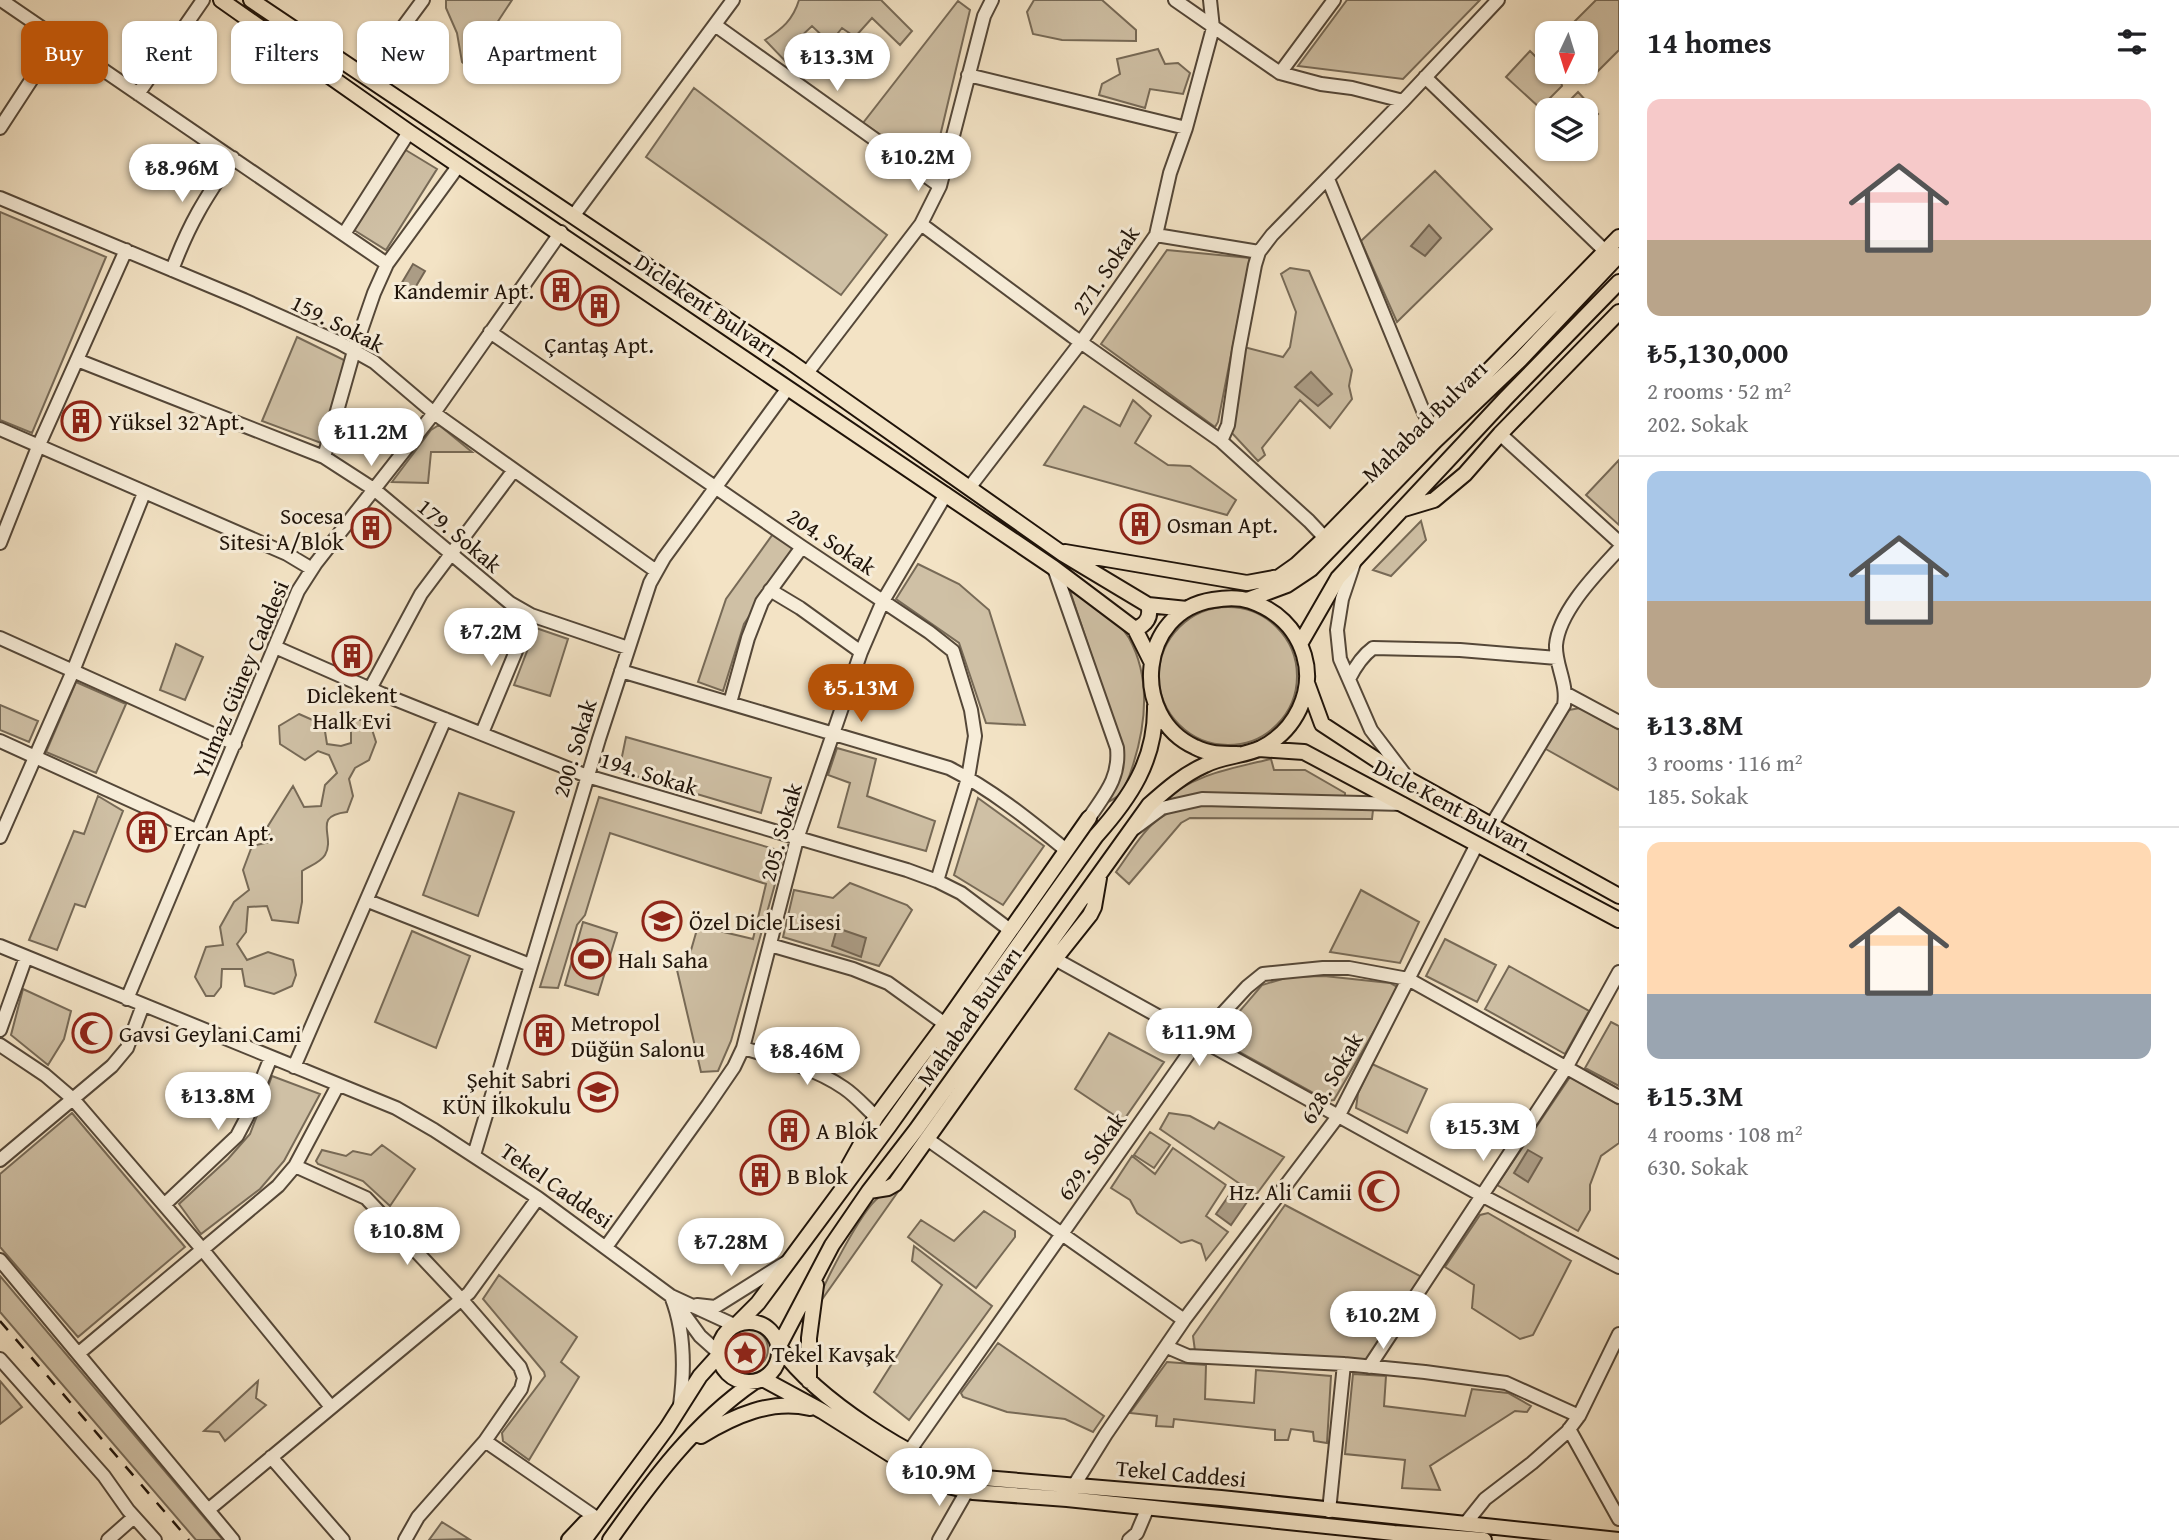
<!DOCTYPE html>
<meta charset="utf-8">
<style>
:root{--surface:#fff;--page:#f2f2f2;--text:#202124;--muted:#757577;--line:#e0e0e0;--accent:#b45309}
body{margin:0;font-family:"Gentium Book Plus",serif;background:var(--page);color:var(--text);height:100vh;display:flex;flex-direction:column;font-size:26px;white-space:nowrap}
*{box-sizing:border-box;margin:0}
p{font-size:23px;color:var(--muted)}
.icon{flex:none;width:38px;height:38px;fill:none;stroke:currentColor;stroke-width:2;stroke-linecap:round;stroke-linejoin:round}
.map{position:relative;flex:1;overflow:hidden}
.sheet{display:flex;flex-direction:column;background:var(--surface);width:560px}
.sheet>*{flex:none}
.banner{position:absolute;left:21px;top:21px;width:665px;height:63px;display:flex;gap:14px}
.needle{width:46px;rotate:184deg}
.buttons{position:absolute;left:1535px;top:21px;display:grid;gap:14px}
.buttons a{display:grid;place-items:center;width:63px;height:63px;border-radius:14px;background:var(--surface);box-shadow:0 2px 5px #0004;font-size:35px}
.price{position:absolute;translate:-50% -60px;padding:0 16px;border-radius:24px;background:#fff;color:#222;font-size:23px;line-height:46px;filter:drop-shadow(0 2px 4px #0008)}
.price::after{content:'';position:absolute;left:50%;top:42px;width:21px;height:16px;margin-left:-10px;background:inherit;clip-path:polygon(0 0,100% 0,50% 100%)}
.price.selected{background:var(--accent);color:#fff}
ul{padding:0;list-style:none}
li{display:grid;align-content:center;gap:14px;height:371px;padding:0 28px}
li+li{border-top:2px solid var(--line)}
li span{display:grid;place-items:center;height:217px;border-radius:14px;color:#555}
li>.icon{margin-inline-start:auto}
span .icon{width:126px;height:126px;fill:#fffc;stroke-width:1}
li b{font-size:30px}
h2{display:flex;justify-content:space-between;align-items:center;height:84px;padding:0 28px;font-size:30px}
.pill{padding:0 24px;border-radius:14px;background:var(--surface);box-shadow:0 2px 5px #0004;font-size:24px;line-height:63px}
.pill.selected{background:var(--accent);color:#fff}
main{display:flex;flex:1;min-height:0}
.map>svg:first-child{display:block}
.green{fill:#cfc0a5;stroke:#776a57;stroke-width:2}
.water{fill:#ab9c85;stroke:#736553;stroke-width:2}
.lines{fill:none;stroke-linecap:round;stroke-linejoin:round}
.minor-casing{stroke:#544738;stroke-width:16}
.major-casing{stroke:#1f1309;stroke-width:18}
.minor{stroke:#f7edd9;stroke-width:12}
.major{stroke:#f3e3c5;stroke-width:14}
.rail{stroke:#1f1309;stroke-width:2.5;stroke-dasharray:12 12;stroke-linecap:butt}
.labels{text-anchor:middle;dominant-baseline:central;stroke-width:6;stroke-linejoin:round;paint-order:stroke}
.street-label{font-size:23px;fill:#1f1309;stroke:#f7edd9}
.poi-label{font-size:23px;fill:#1f1309;stroke:#f7edd9;text-anchor:start}
</style>
<main>
<div class="map">
<svg width="1619" height="1540" viewBox="0 0 1619 1540">
<rect width="100%" height="100%" fill="#f3e3c5"/>
<filter id="stains"><feTurbulence type="fractalNoise" baseFrequency=".00286" numOctaves="4"/><feColorMatrix values="0 0 0 0 .2 0 0 0 0 .09 0 0 0 0 .02 0 0 0 .5 -.17"/></filter>
<radialGradient id="worn" r=".72"><stop offset=".6" stop-color="#630" stop-opacity="0"/><stop offset="1" stop-color="#630" stop-opacity=".3"/></radialGradient>
<!-- green -->
<path class="green" d="M446,0H512L468,67L462,62L457,33L446,8Z
M799,0H881L912,31L900,45L872,18L855,37L842,28L830,43L812,26L796,41L788,64L765,40C782,29 793,20 799,0Z
M1034,0H1102L1136,30V41L1062,40L1033,34L1027,12Z
M1347,0H1480L1403,79L1298,66Z
M1596,0H1619V50L1586,83L1575,72H1586V33H1563Z
M958,1L970,10L932,170L863,123Z
M1158,49L1165,64L1178,63L1190,73L1183,94L1150,89L1145,108L1099,95L1102,84L1120,74L1117,59Z
M1530,51L1547,68V72H1551L1561,82L1562,86L1540,108L1506,77Z
M694,88L887,235L841,295L646,157Z
M1578,92L1598,114L1586,127V110H1560Z
M404,149L437,169L386,250L354,230Z
M1435,171L1492,229L1397,322L1361,241Z
M0,212L106,257L32,433L0,420Z
M1167,250L1250,258L1218,422L1215,427L1101,344Z
M1290,268L1309,271L1352,370L1349,386L1352,399L1330,428L1300,400L1262,448L1265,455L1258,461L1230,431L1244,347L1283,357L1290,347L1296,312L1281,274Z
M297,337L346,361L321,443L262,421Z
M1133,400L1151,416L1135,443L1168,465L1190,466L1236,500L1227,515L1044,465L1084,406L1120,426Z
M439,425L472,452H431L428,483L392,482L431,430Z
M1619,460V525L1586,495Z
M1421,521L1426,540L1391,576L1373,570Z
M773,534L794,549L744,624L723,691L698,682L726,599Z
M918,564L959,584L989,610L1025,725L986,723L959,643L896,599Z
M1070,591C1091,600 1117,619 1129,638C1151,678 1146,724 1133,765C1130,775 1126,787 1119,795C1116,798 1110,801 1105,804C1117,784 1126,770 1122,747Z
M1159 676a69 69 0 1 1 138 0a69 69 0 1 1-138 0Z
M536,628L568,639L550,696L514,685Z
M176,644L203,657L185,700L160,690Z
M76,682L126,704L96,773L46,752Z
M0,705L38,721L29,742L0,730Z
M1580,708L1619,730V790L1544,748L1569,710Z
M299,714L324,725L327,744L341,746L351,743V720H369L376,742L369,760L355,768L349,779L353,796L347,812C311,816 336,836 325,855C321,862 310,866 302,871V902L298,923L272,920L267,906L248,907L246,932L237,944L247,960L268,952L293,960L296,975L292,986L274,994L245,986L242,969H222L221,987L214,996H206L195,977L206,947L223,945L220,927L234,902L249,890L243,870L252,846L270,842L268,826L293,786L304,807L321,806L325,785L337,773L329,755L318,751L305,760L280,744L279,726Z
M626,737L771,778L761,813L619,771Z
M837,748L876,759L867,796L935,821L926,851L838,827L850,783L828,775Z
M1271,759L1274,770H1305L1345,793V798L1156,805C1196,774 1224,770 1271,759Z
M459,793L514,812L478,916L423,895Z
M98,796L123,811L85,907L75,904L57,950L29,940L74,831L84,834Z
M599,797L784,852L731,1041L718,1071L701,1072L677,970L687,964L698,926L753,939L766,884L610,833L585,915L577,925L558,988L540,987Z
M978,798L1044,846L1003,905L954,875Z
M1189,805L1373,810L1372,819L1190,818L1181,823L1129,884L1116,872C1138,842 1150,814 1189,805Z
M850,883L907,905L912,910L879,966L783,937L794,890L833,898Z
M1361,890L1419,922L1400,963L1330,952Z
M583,922L617,933L598,995L565,985Z
M412,931L470,956L436,1048L375,1022Z
M1445,939L1496,965L1477,1002L1426,976Z
M1509,966L1589,1011L1565,1054L1485,1009Z
M1324,976L1390,983L1399,988L1334,1100L1328,1101L1216,1039L1262,985L1289,977Z
M23,989L71,1011L64,1039L48,1065L11,1035Z
M1611,1022L1619,1026V1086L1585,1068Z
M1109,1033L1164,1062L1123,1121L1075,1089Z
M1372,1064L1427,1089L1407,1133L1356,1108L1358,1093Z
M272,1076L320,1094L284,1161L260,1189L201,1234L179,1204L228,1159L250,1134Z
M1570,1077L1619,1105V1143L1601,1156L1590,1185V1210L1578,1231L1497,1185Z
M72,1113L185,1247L78,1337L0,1247V1174Z
M1169,1113L1190,1116L1214,1129L1219,1122L1284,1157L1256,1195L1160,1129Z
M1150,1132L1170,1145L1154,1168L1134,1155Z
M382,1145L415,1169L390,1206L363,1181L318,1164L316,1161L322,1150L346,1156L353,1151L371,1155Z
M1173,1148L1226,1185L1206,1216L1228,1232L1206,1260L1201,1244L1192,1240L1181,1243L1137,1213L1130,1200L1111,1188L1132,1156L1155,1174Z
M902,1186L816,1308C820,1289 862,1210 878,1198C884,1193 894,1189 902,1186Z
M1285,1205L1422,1277L1367,1361L1195,1351L1193,1336Z
M984,1211L1015,1231V1237L976,1288L908,1237L921,1220L954,1241Z
M1488,1213L1571,1261L1533,1335L1520,1339L1472,1308L1474,1285L1445,1267L1480,1215Z
M914,1246L992,1306L909,1420L874,1392L942,1285L912,1261Z
M499,1275L577,1337L561,1362L579,1377L529,1460L503,1441L502,1433L545,1376L544,1372L483,1299Z
M0,1276L223,1540H196L0,1312Z
M728 1349a20 20 0 1 1 40 0a20 20 0 1 1-40 0Z
M998,1343L1104,1416L1093,1432L1065,1419L1007,1412L963,1397L961,1393Z
M1167,1362L1206,1365L1205,1399L1254,1403L1256,1370L1331,1376L1327,1443L1314,1441L1313,1432L1291,1429L1288,1440H1275V1430L1174,1419L1173,1427L1156,1426L1157,1416L1130,1413Z
M1353,1374L1386,1376L1384,1406L1465,1416L1472,1389L1508,1393L1531,1406L1527,1412L1515,1411L1430,1466L1440,1490L1402,1488L1405,1460L1345,1454Z
M0,1381L22,1407L0,1424Z
M258,1381L256,1398L266,1405L225,1441L219,1432L204,1431Z
M442,1522L469,1539L429,1540Z"/>
<!-- water -->
<path class="water" d="M1429,225L1441,238L1425,256L1411,246Z
M413,264L425,271L412,293L400,286Z
M1311,372L1332,394L1318,406L1295,387Z
M837,928L866,938L861,957L832,946Z
M1528,1150L1542,1158L1528,1182L1514,1173Z
M1232,1191L1247,1202L1231,1225L1216,1214Z"/>
<g class="lines">
<!-- minor casing -->
<g class="minor-casing">
<path id="minor" d="M1,0L387,264
M1175,0L1280,73L1321,84L1352,88L1403,101
M715,25L940,186
M1280,73L1334,0
M968,75L1186,128
M366,77L423,0
M1425,77L1605,251
M138,94L203,0
M0,128L58,39
M1328,179L1424,413L1433,428
M0,198L244,300L340,343L374,362L434,413L656,571
M574,215L733,0
M921,224L1072,336L1221,441L1309,521L1325,538
M344,234L409,132
M1156,235L1259,252
M172,270C189,224 205,198 233,158
M490,332L802,547L929,632L953,651L971,710L975,736L968,778L937,881
M77,360L324,457L375,490L510,603L531,615L628,648
M807,373L921,224L940,186L984,16L992,0
M0,429L287,554L312,569
M1500,434L1619,542
M1221,441L1228,425L1239,349L1255,265L1259,252L1272,235L1403,101L1498,0
M324,457L354,351L374,293L387,264L459,165
M969,488L1081,342L1156,235L1170,173L1186,128L1213,28L1210,0
M0,543L38,447L126,250
M1354,563L1342,599L1337,630L1340,659L1371,730L1406,776
M1054,568L1117,748C1120,778 1105,794 1089,818
M770,590L800,608L861,652
M0,638L235,744
M275,647L382,694L587,776L907,870L937,881L961,893L1010,930
M621,671L949,768C991,789 1029,820 1066,850
M1349,679C1355,667 1362,656 1373,648L1460,650L1557,658
M370,689L421,594L514,470
M1565,693L1619,722
M730,703L748,638L762,602L802,547
M482,733L531,615
M0,741L198,831
M1491,826L1564,705C1568,683 1555,665 1556,645C1559,611 1597,573 1619,549
M1135,828L1162,808L1202,799L1403,804
M0,837L73,671L144,493
M368,901L530,965
M770,945L853,969L888,983L945,1024
M0,946L396,1108L434,1130L538,1198L671,1296L734,1325
M1055,959L1481,1195L1619,1267
M127,999L298,591L316,563L434,413L561,232
M0,1030L26,957
M0,1045L45,1075L73,1099L202,1249L331,1407
M743,1048C777,1058 815,1068 844,1088C856,1096 866,1108 876,1117
M294,1067L445,719
M927,1139L1184,1320
M474,1155L599,739L650,583L664,558L788,388
M0,1160L112,1066L127,1048L143,1005
M295,1166L366,1198L462,1300L520,1367L524,1378L521,1389L485,1441L418,1517L405,1540
M164,1205L237,1136L247,1117L271,1057
M606,1247L708,1105L734,1067L743,1048L797,839L861,652L883,601L946,494
M0,1260L233,1540
M671,1296C685,1331 685,1368 680,1405
M697,1305L715,1307L785,1263
M679,1307L700,1336L719,1353
M1167,1347L1188,1356L1344,1364L1425,1372L1506,1383L1579,1416
M79,1353L278,1186L295,1166L338,1085
M0,1359L104,1476L128,1510L155,1540
M1369,1367L1566,1068L1619,972
M1569,1429L1619,1519
M485,1441L598,1519
M910,1450L1199,1039L1247,987L1263,974L1323,968H1349L1408,979L1619,1097
M271,1457L343,1540
M1073,1487L1106,1434L1184,1320L1339,1115L1477,844
M208,1510L469,1293L538,1198
M1329,1511L1344,1364
M1465,1524L1485,1499L1532,1463L1567,1432L1579,1416L1619,1334
M108,1540L134,1517
M939,1540L967,1491
M1129,1540L1137,1533L1148,1507"/>
</g>
<!-- major casing -->
<g class="major-casing">
<path id="major" d="M221,0L409,132L1054,568L1135,629L1151,661
M251,0L789,361L1063,554L1148,605L1187,609
M1404,509L1434,500L1465,474L1500,434L1619,312
M1065,552L1247,583L1279,577L1296,565L1325,538L1619,237
M1247,600L1287,585L1311,569L1435,441L1520,360L1619,255
M1135,629C1146,625 1152,617 1148,605
M1300,644L1338,578L1506,398L1619,282
M1307,683L1322,724L1392,770L1619,896
M1259,749L1304,752L1619,920
M846,1171L876,1117L945,1024L1089,818
M869,1191L888,1188L895,1184L1055,959L1090,915L1094,907L1099,878
M719 1352a30 30 0 1 1 60 0a30 30 0 1 1-60 0Z
M738,1323L758,1303L889,1126L1096,836C1130,798 1156,760 1155,706
M779,1346L832,1245L869,1191L916,1130L1149,805C1167,789 1183,775 1205,765C1222,756 1244,756 1261,748C1295,731 1315,692 1304,655C1296,628 1276,610 1250,601C1238,597 1225,598 1213,600C1139,611 1129,717 1195,747C1208,754 1222,754 1237,754
M780,1348C817,1399 911,1461 972,1477L1221,1498L1619,1540
M763,1379L822,1411L909,1466L944,1485L973,1492L1067,1499L1394,1533L1484,1540
M809,1381V1338L816,1285
M701,1436C734,1416 771,1399 810,1408
M569,1540L585,1523L598,1519
M584,1540L667,1428L700,1376L719,1355
M610,1540C651,1482 694,1423 754,1382"/>
</g>
<!-- minor -->
<use href="#minor" class="minor"/>
<!-- major -->
<use href="#major" class="major"/>
<!-- rail -->
<path class="rail" d="M0,1321L189,1540"/>
</g>
<!-- icons -->
<defs>
<g id="building-ring" transform="scale(2.0125)"><circle r="9.5" fill="#f7edd9" stroke="#8f2418" stroke-width="1.5"/><path d="M-4-6H4V6H1V3H-1V6H-4ZM-2.5-4.3h1.7v1.8h-1.7ZM.8-4.3h1.7v1.8H.8ZM-2.5-1h1.7V.8h-1.7ZM.8-1h1.7V.8H.8Z" fill="#8f2418"/></g>
<g id="school-ring" transform="scale(2.0125)"><circle r="9.5" fill="#f7edd9" stroke="#8f2418" stroke-width="1.5"/><path d="M0-5L7-2L0 1L-7-2ZM-4 1L0 2.5L4 1V4Q0 6-4 4Z" fill="#8f2418"/></g>
<g id="stadium-ring" transform="scale(2.0125)"><circle r="9.5" fill="#f7edd9" stroke="#8f2418" stroke-width="1.5"/><path d="M0-5a6.5 5 0 1 0 0 10a6.5 5 0 1 0 0-10ZM-3.5-1.8h7v3.6h-7Z" fill="#8f2418"/></g>
<g id="mosque-ring" transform="scale(2.0125)"><circle r="9.5" fill="#f7edd9" stroke="#8f2418" stroke-width="1.5"/><path d="M3.5-4.9A6 6 0 1 0 3.5 4.9A5 5 0 1 1 3.5-4.9Z" fill="#8f2418"/></g>
<g id="sight-ring" transform="scale(2.0125)"><circle r="9.5" fill="#f7edd9" stroke="#8f2418" stroke-width="1.5"/><path d="M0-6L1.8-2.2L6-1.7L2.9 1.2L3.7 5.4L0 3.3L-3.7 5.4L-2.9 1.2L-6-1.7L-1.8-2.2Z" fill="#8f2418"/></g>
</defs>
<g fill-rule="evenodd">
<use href="#building-ring" x="561" y="290"/>
<use href="#building-ring" x="599" y="306"/>
<use href="#building-ring" x="81" y="421"/>
<use href="#building-ring" x="1140" y="524"/>
<use href="#building-ring" x="371" y="528"/>
<use href="#building-ring" x="352" y="656"/>
<use href="#building-ring" x="147" y="832"/>
<use href="#school-ring" x="662" y="921"/>
<use href="#stadium-ring" x="591" y="959"/>
<use href="#mosque-ring" x="92" y="1033"/>
<use href="#building-ring" x="544" y="1035"/>
<use href="#school-ring" x="598" y="1092"/>
<use href="#building-ring" x="789" y="1130"/>
<use href="#building-ring" x="760" y="1175"/>
<use href="#mosque-ring" x="1379" y="1191"/>
<use href="#sight-ring" x="745" y="1353"/>
</g>
<g class="labels">
<!-- street labels -->
<g class="street-label">
<text transform="translate(1105 270) rotate(-56)">271. Sokak</text>
<text transform="translate(706 305) rotate(34)">Diclekent Bulvarı</text>
<text transform="translate(338 323) rotate(27)">159. Sokak</text>
<text transform="translate(1424 421) rotate(-44)">Mahabad Bulvarı</text>
<text transform="translate(460 535) rotate(40)">179. Sokak</text>
<text transform="translate(832 541) rotate(34)">204. Sokak</text>
<text transform="translate(240 679) rotate(-67)">Yılmaz Güney Caddesi</text>
<text transform="translate(574 748) rotate(-73)">200. Sokak</text>
<text transform="translate(649 773) rotate(17)">194. Sokak</text>
<text transform="translate(1452 805) rotate(28)">Dicle Kent Bulvarı</text>
<text transform="translate(780 832) rotate(-74)">205. Sokak</text>
<text transform="translate(969 1016) rotate(-55)">Mahabad Bulvarı</text>
<text transform="translate(1331 1078) rotate(-60)">628. Sokak</text>
<text transform="translate(1091 1156) rotate(-55)">629. Sokak</text>
<text transform="translate(557 1185) rotate(35)">Tekel Caddesi</text>
<text transform="translate(1181 1473) rotate(5)">Tekel Caddesi</text>
</g>
<!-- poi labels -->
<g class="poi-label">
<text x="534" y="290" text-anchor="end">Kandemir Apt.</text>
<text x="599" y="344" text-anchor="middle">Çantaş Apt.</text>
<text x="108" y="421">Yüksel 32 Apt.</text>
<text x="344" y="515" text-anchor="end">Socesa<tspan x="344" dy="26">Sitesi A/Blok</tspan></text>
<text x="1167" y="524">Osman Apt.</text>
<text x="352" y="694" text-anchor="middle">Diclekent<tspan x="352" dy="26">Halk Evi</tspan></text>
<text x="174" y="832">Ercan Apt.</text>
<text x="689" y="921">Özel Dicle Lisesi</text>
<text x="618" y="959">Halı Saha</text>
<text x="571" y="1022">Metropol<tspan x="571" dy="26">Düğün Salonu</tspan></text>
<text x="119" y="1033">Gavsi Geylani Cami</text>
<text x="571" y="1079" text-anchor="end">Şehit Sabri<tspan x="571" dy="26">KÜN İlkokulu</tspan></text>
<text x="816" y="1130">A Blok</text>
<text x="787" y="1175">B Blok</text>
<text x="1352" y="1191" text-anchor="end">Hz. Ali Camii</text>
<text x="772" y="1353">Tekel Kavşak</text>
</g>
</g>
<rect width="100%" height="100%" filter="url(#stains)"/>
<rect width="100%" height="100%" fill="url(#worn)"/>
</svg>
<div class="buttons">
<a><svg class="needle" viewBox="-14 -14 28 28"><path d="M0-13l5 13h-10z" fill="#e53935"/><path d="M0 13l5-13h-10z" fill="#757577"/></svg></a>
<a><svg class="icon" aria-label="layers" viewBox="0 0 24 24"><path d="M12 4l9 5-9 5-9-5zM3 14l9 5 9-5"/></svg></a>
</div>
<b class="price" style="left:837px;top:93px">₺13.3M</b>
<b class="price" style="left:918px;top:193px">₺10.2M</b>
<b class="price" style="left:182px;top:204px">₺8.96M</b>
<b class="price" style="left:371px;top:468px">₺11.2M</b>
<b class="price" style="left:491px;top:668px">₺7.2M</b>
<b class="price selected" style="left:861px;top:724px">₺5.13M</b>
<b class="price" style="left:1199px;top:1068px">₺11.9M</b>
<b class="price" style="left:807px;top:1087px">₺8.46M</b>
<b class="price" style="left:218px;top:1132px">₺13.8M</b>
<b class="price" style="left:1483px;top:1163px">₺15.3M</b>
<b class="price" style="left:407px;top:1267px">₺10.8M</b>
<b class="price" style="left:731px;top:1278px">₺7.28M</b>
<b class="price" style="left:1383px;top:1351px">₺10.2M</b>
<b class="price" style="left:939px;top:1508px">₺10.9M</b>
<div class="banner">
<a class="pill selected">Buy</a>
<a class="pill">Rent</a>
<a class="pill">Filters</a>
<a class="pill">New</a>
<a class="pill">Apartment</a>
</div>
</div>
<section class="sheet">
<h2>14 homes<svg class="icon" aria-label="filters" viewBox="0 0 24 24"><path d="M4 7h16M4 17h16"/><circle cx="9" cy="7" r="2"/><circle cx="15" cy="17" r="2"/></svg></h2>
<ul>
<li><span style="background:linear-gradient(#f6c9c9 65%,#b9a48a 0)"><svg class="icon" aria-label="home" viewBox="0 0 24 24"><path d="M3 11l9-7 9 7M6 9v11h12V9"/></svg></span><div><b>₺5,130,000</b><p>2 rooms · 52 m²</p><p>202. Sokak</p></div></li>
<li><span style="background:linear-gradient(#a9c7e8 60%,#b9a48a 0)"><svg class="icon" aria-label="home" viewBox="0 0 24 24"><path d="M3 11l9-7 9 7M6 9v11h12V9"/></svg></span><div><b>₺13.8M</b><p>3 rooms · 116 m²</p><p>185. Sokak</p></div></li>
<li><span style="background:linear-gradient(#ffd9b3 70%,#9aa5b1 0)"><svg class="icon" aria-label="home" viewBox="0 0 24 24"><path d="M3 11l9-7 9 7M6 9v11h12V9"/></svg></span><div><b>₺15.3M</b><p>4 rooms · 108 m²</p><p>630. Sokak</p></div></li>
</ul>
</section>
</main>
